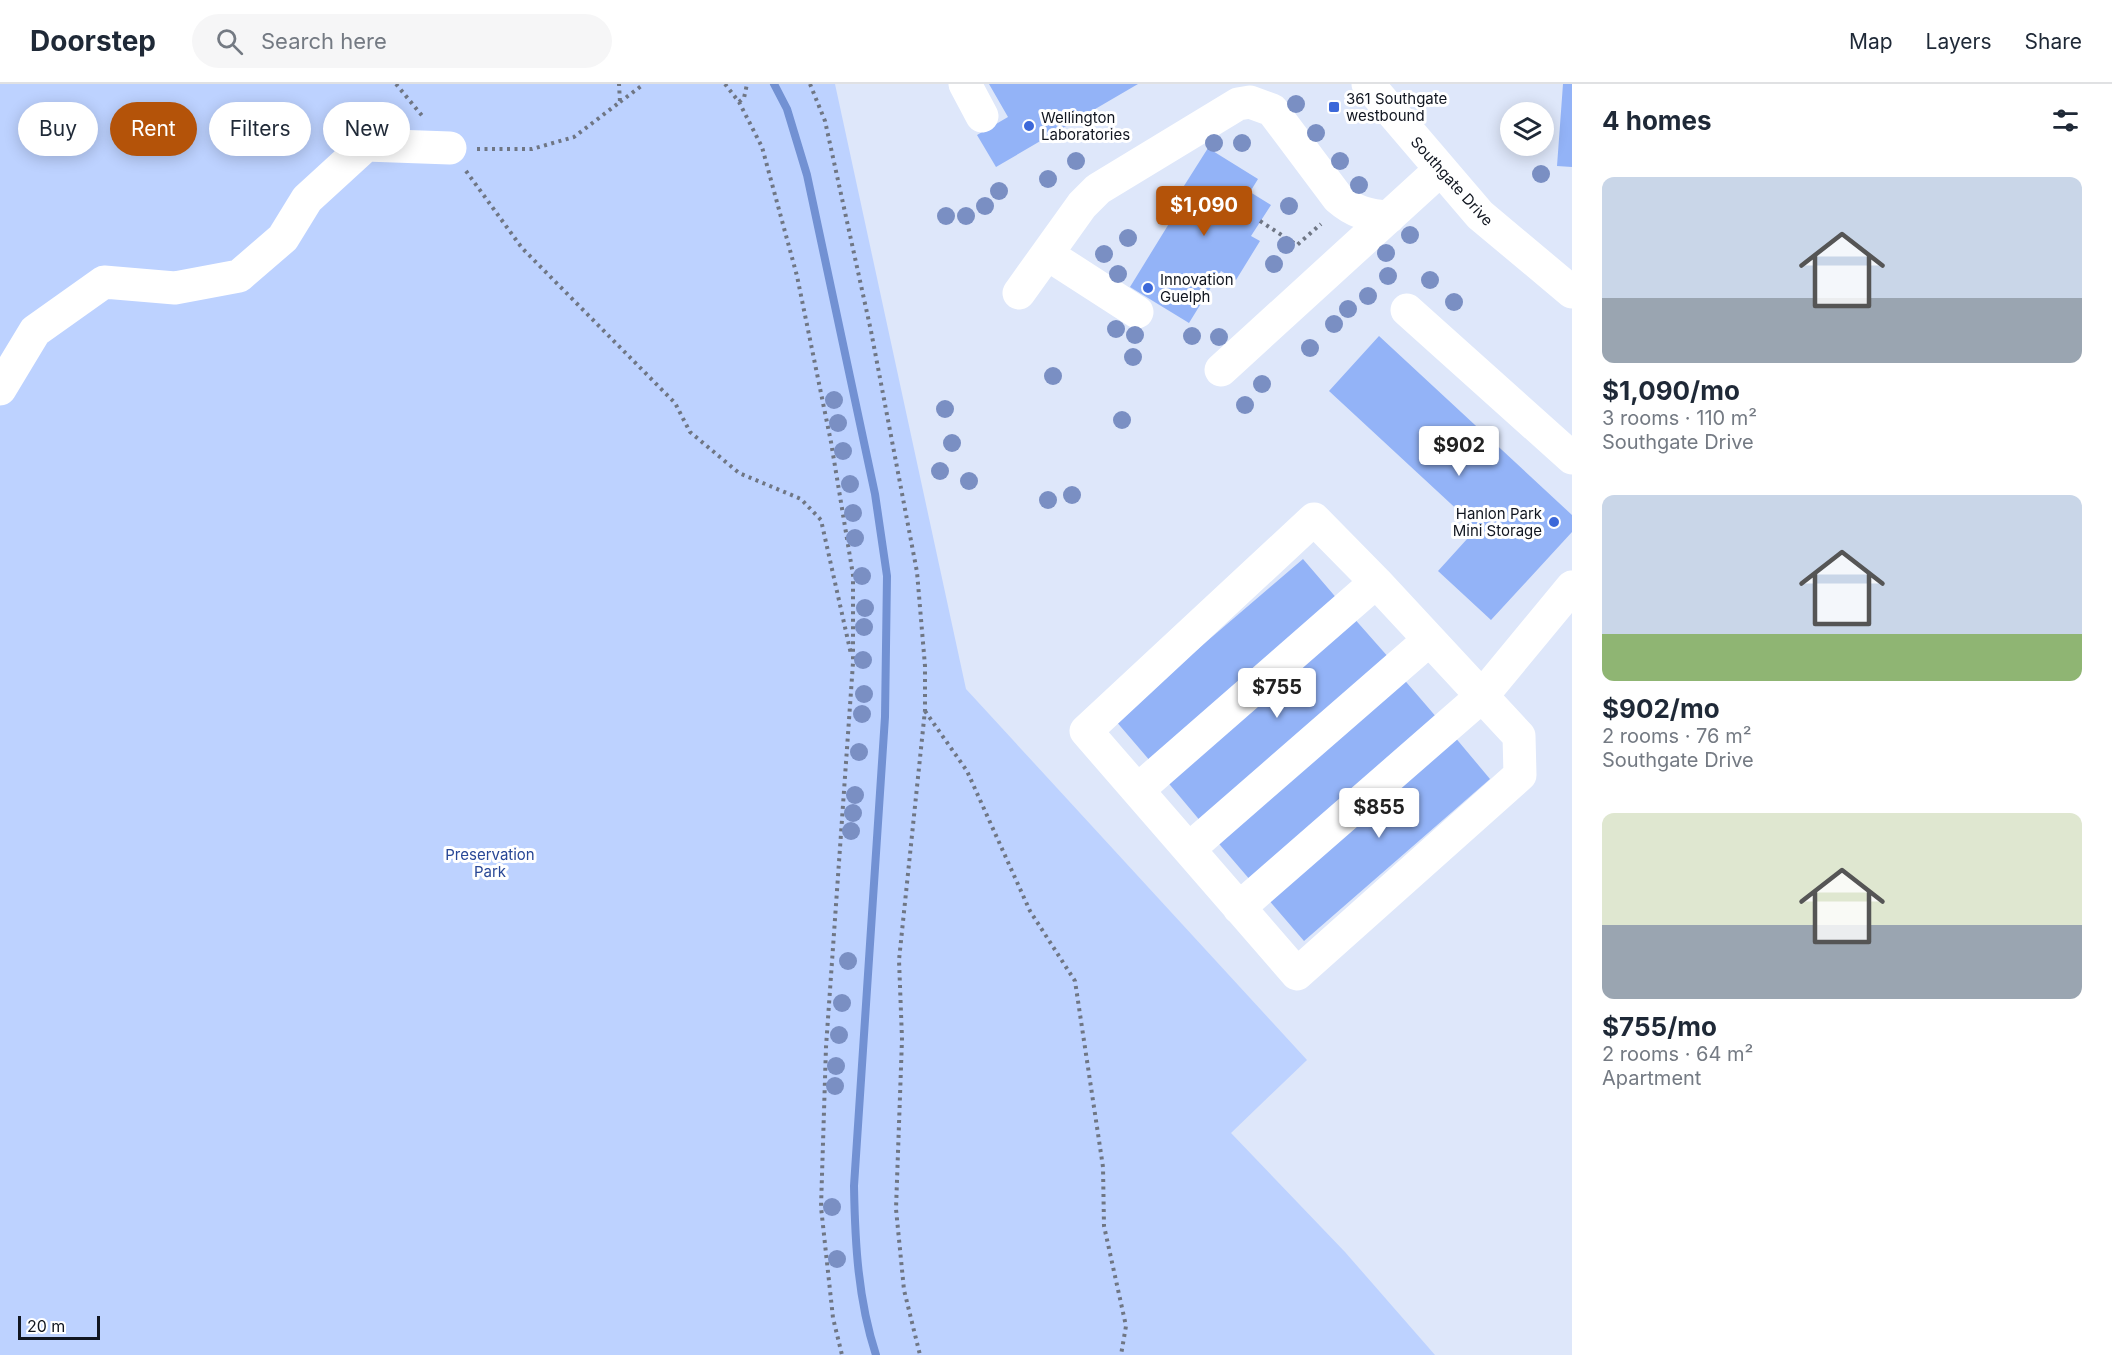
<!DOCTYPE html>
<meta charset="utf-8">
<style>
:root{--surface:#fff;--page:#f6f6f7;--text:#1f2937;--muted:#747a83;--line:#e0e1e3;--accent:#b45309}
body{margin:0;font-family:Inter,sans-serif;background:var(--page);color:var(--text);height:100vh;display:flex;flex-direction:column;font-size:22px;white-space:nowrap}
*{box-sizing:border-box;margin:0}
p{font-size:20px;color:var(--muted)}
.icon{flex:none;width:33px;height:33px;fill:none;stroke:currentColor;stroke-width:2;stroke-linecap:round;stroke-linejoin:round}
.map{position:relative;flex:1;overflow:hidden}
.drawer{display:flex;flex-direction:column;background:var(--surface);width:540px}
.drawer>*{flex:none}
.guide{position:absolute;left:18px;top:18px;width:570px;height:54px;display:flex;gap:12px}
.tools{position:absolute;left:1500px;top:18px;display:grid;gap:12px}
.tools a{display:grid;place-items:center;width:54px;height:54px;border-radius:50%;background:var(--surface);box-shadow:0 3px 15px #0003;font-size:30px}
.scale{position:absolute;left:18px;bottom:15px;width:82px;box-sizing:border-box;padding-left:6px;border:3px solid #111620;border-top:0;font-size:16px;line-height:21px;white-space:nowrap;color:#111620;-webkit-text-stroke:4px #fff;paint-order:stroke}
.price{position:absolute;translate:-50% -51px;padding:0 14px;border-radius:6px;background:#fff;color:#222;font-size:20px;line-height:39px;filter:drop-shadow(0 2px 3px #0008)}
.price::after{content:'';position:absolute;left:50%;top:36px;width:18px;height:14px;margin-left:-9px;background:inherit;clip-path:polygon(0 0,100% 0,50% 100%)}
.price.on{background:var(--accent);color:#fff}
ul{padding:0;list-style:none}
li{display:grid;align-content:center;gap:12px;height:318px;padding:0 30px}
li span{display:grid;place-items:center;height:186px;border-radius:12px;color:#555}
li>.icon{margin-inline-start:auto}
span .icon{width:108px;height:108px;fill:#fffc;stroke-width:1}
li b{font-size:26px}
h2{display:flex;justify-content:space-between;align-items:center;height:72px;padding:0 30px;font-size:26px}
.chip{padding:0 21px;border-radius:27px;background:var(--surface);box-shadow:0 3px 15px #0003;font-size:21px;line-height:54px}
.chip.on{background:var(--accent);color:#fff}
header{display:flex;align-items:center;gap:36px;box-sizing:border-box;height:84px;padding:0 30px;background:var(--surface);border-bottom:2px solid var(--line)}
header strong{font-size:28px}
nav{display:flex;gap:33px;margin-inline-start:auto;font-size:21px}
.search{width:420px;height:54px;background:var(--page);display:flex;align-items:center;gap:15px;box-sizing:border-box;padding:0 21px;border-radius:33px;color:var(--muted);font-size:22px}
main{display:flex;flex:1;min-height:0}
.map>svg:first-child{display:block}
.green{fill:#bdd2ff}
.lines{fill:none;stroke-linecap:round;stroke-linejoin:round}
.stream{stroke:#7291d3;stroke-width:8}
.building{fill:#93b3f7}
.path{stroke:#6f7684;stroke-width:4;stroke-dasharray:3 4.5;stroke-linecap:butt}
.minor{stroke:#fff;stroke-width:33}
.tree{fill:#7a8fc3}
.poi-dot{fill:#3c68d9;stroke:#fff;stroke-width:2}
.labels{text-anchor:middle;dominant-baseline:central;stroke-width:6;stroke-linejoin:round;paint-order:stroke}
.poi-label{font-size:15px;fill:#111620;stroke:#fff;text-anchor:start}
.street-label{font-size:15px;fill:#111620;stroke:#fff}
.park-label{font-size:15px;fill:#284796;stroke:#fff}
</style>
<header>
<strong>Doorstep</strong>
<div class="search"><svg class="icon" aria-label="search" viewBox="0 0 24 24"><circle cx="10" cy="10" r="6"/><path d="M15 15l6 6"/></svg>Search here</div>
<nav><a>Map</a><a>Layers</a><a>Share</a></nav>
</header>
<main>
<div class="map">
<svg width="1572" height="1271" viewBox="0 0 1572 1271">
<rect width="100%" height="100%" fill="#dee7fa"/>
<!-- green -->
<path class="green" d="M0,0H835L966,605L1307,976L1231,1049L1345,1168L1435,1271H0Z"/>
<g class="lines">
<!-- stream -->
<path class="stream" d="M774,0L787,25L807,91L875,410L887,492L885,633L854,1102C855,1159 858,1216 876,1271"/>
</g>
<!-- building -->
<path class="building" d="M989,0H1138L996,83L977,51L1008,33Z
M1563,0H1572V83L1557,82Z
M1208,64L1258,95L1250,108L1271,121L1251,152L1260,157L1236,196L1221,187L1189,239L1130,203L1178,125L1182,127L1187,119L1177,113Z
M1379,252L1572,431V448L1491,536L1438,487L1477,444L1329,307Z
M1303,475L1339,517L1151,678L1115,636Z
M1352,532L1390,575L1202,739L1165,695Z
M1401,592L1438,635L1251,797L1214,754Z
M1454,652L1490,695L1304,857L1267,814Z"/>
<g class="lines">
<!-- path -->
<path class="path" d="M396,0L424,34
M725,0L739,18L762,63L797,192L831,358L853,491V579L826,963L821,1123L833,1234L842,1271
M810,0L825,37L871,247L917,488L925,582V626L899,876L902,955L896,1125L904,1206L920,1271
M620,18L644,0
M739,18L744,14L747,0
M477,65H532L574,53L620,18L619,0
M466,87L522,164L675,319L690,348L739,389L801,415L821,436L851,570
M1260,137L1297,161L1321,140
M925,627L967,687L1030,827L1075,897L1103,1083L1104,1142L1126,1242L1121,1271"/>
<!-- minor -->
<path class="minor" d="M965,0L982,32
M1368,0L1480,131L1572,208
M1047,170L1137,228
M1019,209L1082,121L1098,105L1238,20L1250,18L1272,26L1338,114C1354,128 1368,132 1389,133
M1407,226L1572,374
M1221,286L1440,86
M0,305L35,247L104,198L175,204L239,192L283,154L307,115L366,61L450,64
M1314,435L1376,498L1519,652L1520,691L1297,890L1086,647Z
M1139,705L1376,498
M1189,765L1429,556
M1239,824L1482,612L1572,503"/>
</g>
<!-- trees -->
<g class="tree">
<circle cx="1296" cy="20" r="9"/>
<circle cx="1316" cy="49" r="9"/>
<circle cx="1214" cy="59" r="9"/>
<circle cx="1242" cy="59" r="9"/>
<circle cx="1076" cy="77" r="9"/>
<circle cx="1340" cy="77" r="9"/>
<circle cx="1541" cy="90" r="9"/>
<circle cx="1048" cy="95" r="9"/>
<circle cx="1359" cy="101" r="9"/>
<circle cx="999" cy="107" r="9"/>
<circle cx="985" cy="122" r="9"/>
<circle cx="1289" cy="122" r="9"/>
<circle cx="946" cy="132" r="9"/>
<circle cx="966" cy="132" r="9"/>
<circle cx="1410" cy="151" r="9"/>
<circle cx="1128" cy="154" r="9"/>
<circle cx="1286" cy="161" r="9"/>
<circle cx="1386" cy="169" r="9"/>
<circle cx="1104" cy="170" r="9"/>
<circle cx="1274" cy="180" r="9"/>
<circle cx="1118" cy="190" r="9"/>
<circle cx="1388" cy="192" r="9"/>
<circle cx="1430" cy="196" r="9"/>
<circle cx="1368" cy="212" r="9"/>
<circle cx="1454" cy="218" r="9"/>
<circle cx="1348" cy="225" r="9"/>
<circle cx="1334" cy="240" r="9"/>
<circle cx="1116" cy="245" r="9"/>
<circle cx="1135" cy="251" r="9"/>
<circle cx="1192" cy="252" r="9"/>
<circle cx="1219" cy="253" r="9"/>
<circle cx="1310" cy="264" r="9"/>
<circle cx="1133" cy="273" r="9"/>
<circle cx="1053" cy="292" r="9"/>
<circle cx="1262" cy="300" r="9"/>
<circle cx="834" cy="316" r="9"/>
<circle cx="1245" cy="321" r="9"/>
<circle cx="945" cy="325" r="9"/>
<circle cx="1122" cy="336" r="9"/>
<circle cx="838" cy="339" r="9"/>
<circle cx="952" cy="359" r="9"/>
<circle cx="843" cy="367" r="9"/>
<circle cx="940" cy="387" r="9"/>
<circle cx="969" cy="397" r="9"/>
<circle cx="850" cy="400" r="9"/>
<circle cx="1072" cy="411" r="9"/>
<circle cx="1048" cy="416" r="9"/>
<circle cx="853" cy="429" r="9"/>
<circle cx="855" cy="454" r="9"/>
<circle cx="862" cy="492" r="9"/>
<circle cx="865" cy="524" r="9"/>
<circle cx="864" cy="543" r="9"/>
<circle cx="863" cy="576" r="9"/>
<circle cx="864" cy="610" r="9"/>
<circle cx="862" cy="630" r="9"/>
<circle cx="859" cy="668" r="9"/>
<circle cx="855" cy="711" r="9"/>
<circle cx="853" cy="729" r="9"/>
<circle cx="851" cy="747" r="9"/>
<circle cx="848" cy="877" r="9"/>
<circle cx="842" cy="919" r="9"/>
<circle cx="839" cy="951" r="9"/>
<circle cx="836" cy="982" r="9"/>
<circle cx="835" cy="1002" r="9"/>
<circle cx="832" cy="1123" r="9"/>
<circle cx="837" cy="1175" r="9"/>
</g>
<!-- markers -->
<g class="poi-dot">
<rect x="1328" y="17" width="12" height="12" rx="3"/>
<circle cx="1029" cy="42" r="6"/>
<circle cx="1148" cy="204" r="6"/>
<circle cx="1554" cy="438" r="6"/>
</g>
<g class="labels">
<!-- poi labels -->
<g class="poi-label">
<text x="1346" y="14">361 Southgate<tspan x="1346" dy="17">westbound</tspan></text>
<text x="1041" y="33">Wellington<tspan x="1041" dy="17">Laboratories</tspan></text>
<text x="1160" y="195">Innovation<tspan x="1160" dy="17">Guelph</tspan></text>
<text x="1542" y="429" text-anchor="end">Hanlon Park<tspan x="1542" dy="17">Mini Storage</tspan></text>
</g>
<!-- street labels -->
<g class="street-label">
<text transform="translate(1452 97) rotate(48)">Southgate Drive</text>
</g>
<!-- park labels -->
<g class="park-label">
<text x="490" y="770">Preservation<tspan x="490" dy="17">Park</tspan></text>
</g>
</g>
</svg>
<div class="tools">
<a><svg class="icon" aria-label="layers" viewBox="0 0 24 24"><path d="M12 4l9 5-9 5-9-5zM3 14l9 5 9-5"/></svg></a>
</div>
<div class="scale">20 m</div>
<b class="price on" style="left:1204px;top:153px">$1,090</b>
<b class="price" style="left:1459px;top:393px">$902</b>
<b class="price" style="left:1277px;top:635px">$755</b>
<b class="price" style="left:1379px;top:755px">$855</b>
<div class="guide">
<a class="chip">Buy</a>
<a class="chip on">Rent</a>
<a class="chip">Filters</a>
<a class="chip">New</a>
</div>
</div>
<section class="drawer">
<h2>4 homes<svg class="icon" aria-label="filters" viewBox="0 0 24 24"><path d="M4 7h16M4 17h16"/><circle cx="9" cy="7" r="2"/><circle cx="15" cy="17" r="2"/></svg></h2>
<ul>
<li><span style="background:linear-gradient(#c9d6e8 65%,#9aa5b1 0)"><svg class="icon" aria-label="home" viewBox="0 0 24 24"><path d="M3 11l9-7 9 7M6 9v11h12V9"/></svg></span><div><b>$1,090/mo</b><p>3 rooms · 110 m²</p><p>Southgate Drive</p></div></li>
<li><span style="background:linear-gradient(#c9d6e8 75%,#8fb573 0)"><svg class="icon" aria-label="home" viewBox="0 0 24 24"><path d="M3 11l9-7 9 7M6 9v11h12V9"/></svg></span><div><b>$902/mo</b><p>2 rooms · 76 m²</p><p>Southgate Drive</p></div></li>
<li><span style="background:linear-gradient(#dfe7d0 60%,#9aa5b1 0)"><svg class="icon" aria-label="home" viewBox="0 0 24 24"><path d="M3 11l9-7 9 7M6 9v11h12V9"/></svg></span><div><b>$755/mo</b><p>2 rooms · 64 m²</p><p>Apartment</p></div></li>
</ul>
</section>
</main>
